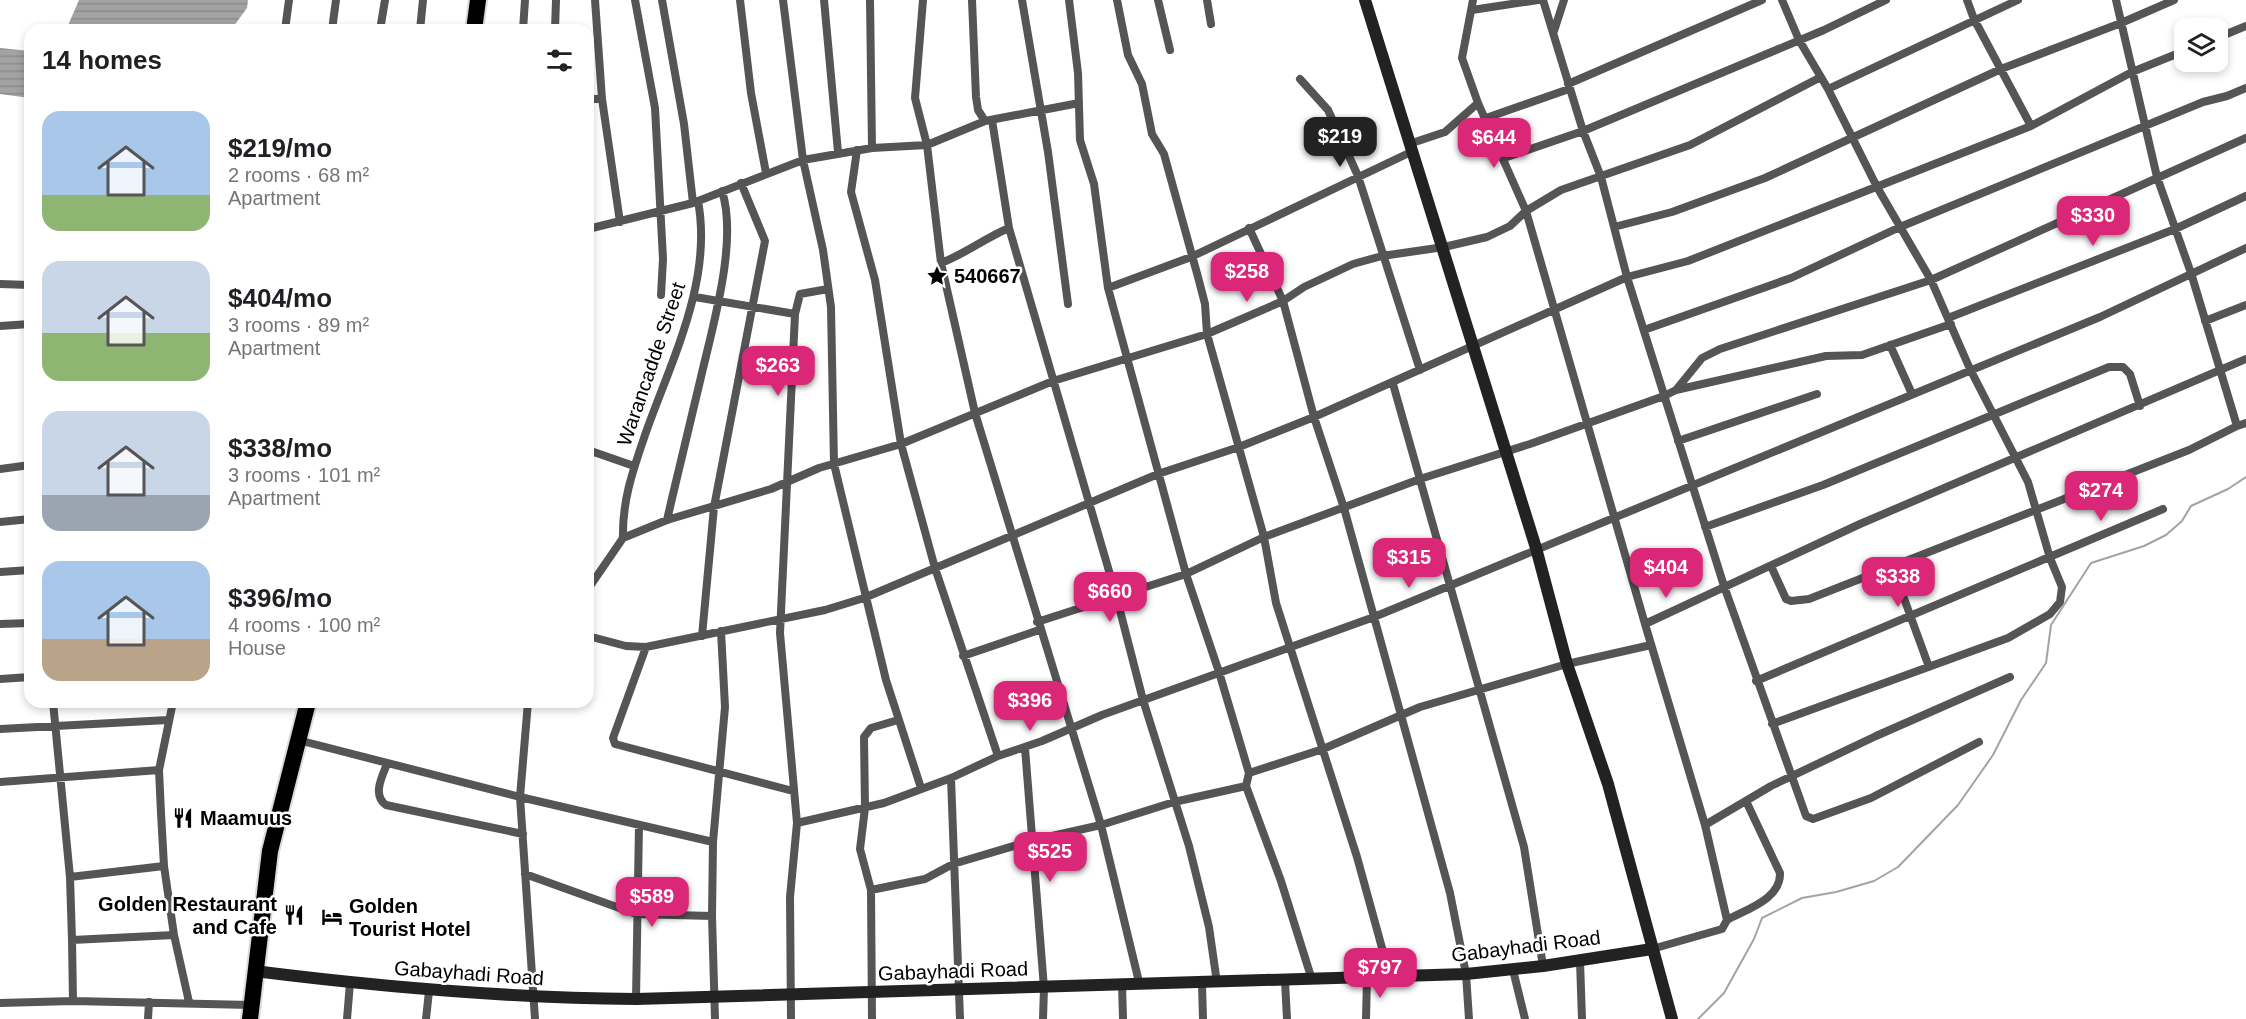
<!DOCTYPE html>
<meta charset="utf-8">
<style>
:root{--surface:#fff;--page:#f6f6f6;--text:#202124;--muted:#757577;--accent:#db2777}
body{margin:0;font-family:Helvetica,sans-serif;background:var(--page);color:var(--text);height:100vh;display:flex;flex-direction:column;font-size:22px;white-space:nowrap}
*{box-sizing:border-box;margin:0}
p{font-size:20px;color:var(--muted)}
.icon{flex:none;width:33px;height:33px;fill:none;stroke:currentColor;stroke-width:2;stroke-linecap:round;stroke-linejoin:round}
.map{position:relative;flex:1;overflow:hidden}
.drawer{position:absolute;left:24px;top:24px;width:570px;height:684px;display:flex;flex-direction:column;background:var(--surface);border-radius:18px;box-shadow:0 3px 9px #0003}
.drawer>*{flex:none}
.tools{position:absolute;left:2174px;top:18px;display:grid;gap:12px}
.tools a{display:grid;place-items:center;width:54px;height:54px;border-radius:12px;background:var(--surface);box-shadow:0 3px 9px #0003;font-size:30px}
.price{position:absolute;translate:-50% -51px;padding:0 14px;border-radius:12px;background:var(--accent);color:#fff;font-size:20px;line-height:39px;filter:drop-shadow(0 2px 3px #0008)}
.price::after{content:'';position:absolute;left:50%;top:36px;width:18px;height:14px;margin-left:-9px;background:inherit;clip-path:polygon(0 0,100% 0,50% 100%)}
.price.on{background:#222;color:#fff}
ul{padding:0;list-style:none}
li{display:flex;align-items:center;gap:18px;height:150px;padding:0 18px}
li span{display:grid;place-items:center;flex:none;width:168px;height:120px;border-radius:18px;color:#555}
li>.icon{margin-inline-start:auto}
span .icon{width:72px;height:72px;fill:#fffc;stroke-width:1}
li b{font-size:26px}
h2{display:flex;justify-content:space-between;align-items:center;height:72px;padding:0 18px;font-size:26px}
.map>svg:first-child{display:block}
.water{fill:url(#water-rules)}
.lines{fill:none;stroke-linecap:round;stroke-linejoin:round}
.stream{stroke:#a3a3a3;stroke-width:2}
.highway-casing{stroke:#dbdbdb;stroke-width:20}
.street{stroke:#555;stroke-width:8}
.secondary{stroke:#222;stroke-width:12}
.highway{stroke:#000;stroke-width:16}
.labels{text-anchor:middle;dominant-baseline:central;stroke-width:5;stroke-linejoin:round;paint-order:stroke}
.poi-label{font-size:20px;font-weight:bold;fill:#000;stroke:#fff;text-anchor:start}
.street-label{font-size:20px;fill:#000;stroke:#fff}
</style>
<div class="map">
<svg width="2246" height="1019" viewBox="0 0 2246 1019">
<defs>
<pattern id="water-rules" width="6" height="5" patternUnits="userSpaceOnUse" patternTransform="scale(1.5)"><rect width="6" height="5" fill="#a3a3a3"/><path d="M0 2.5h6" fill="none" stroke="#8b8b8b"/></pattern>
</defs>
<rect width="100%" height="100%" fill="#fff"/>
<!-- water -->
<path class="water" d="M79,0H248L247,8L231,30H66Z
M0,48L30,51V98L0,94Z"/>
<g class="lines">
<!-- stream -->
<path class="stream" d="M1698,1019L1724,993L1754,939L1762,918L1802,898L1836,892L1874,881L1898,867L1958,805L1993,755L2021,700L2046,663L2051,625L2091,563L2144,546L2166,535L2182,521L2191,506L2228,489L2246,477"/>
<!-- highway casing -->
<g class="highway-casing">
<path id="highway" d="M474,30L478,0
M250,1019L270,851L308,702"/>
</g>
<!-- street -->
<path class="street" d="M595,0L602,99L620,222
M635,0L655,108L663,259L661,295
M662,0L684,124L693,203
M740,0L751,93L766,173
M783,0L803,160L823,250L831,307L834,464L886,680L921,788
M824,0L838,152
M870,0L872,148
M923,0L915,98L927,145L941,263L975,413L1101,825L1139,982
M972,0L976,97L978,110L985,121
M1022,0L1048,152L1068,304
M1069,0L1078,73L1080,140L1094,184L1108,288L1186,574L1219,672L1249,773L1246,786L1281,881L1312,980
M1117,0L1128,55L1142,84L1152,134L1164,154L1198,277L1205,304L1207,334L1264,537L1276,603L1357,857L1390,977
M1158,0L1170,50
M1207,0L1211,24
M1473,0L1462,58L1478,103L1526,211L1645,624L1860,524L2246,359
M1543,0L1583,131L1601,177L1627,277L1724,586L1806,816L1813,819L1871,798L1979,742
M1967,0L1974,19L2031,126
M1472,10L1538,0
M285,30L289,0
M332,30L336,0
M380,30L385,0
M420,30L423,0
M523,30L525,0
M555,30L556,0
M1554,31L1564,0
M2217,38L2246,26
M1300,79L1328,110L1358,176L1420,370
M1568,84L1762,0
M1828,89L2018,0
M588,99H602
M1486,118L1569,89
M992,120L1009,228L1116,595L1143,700L1189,846L1209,927L1217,983
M1409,144L1445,132L1478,103
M857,150L851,192L875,280L901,444L935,568L998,756
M1504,158L1583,131L1824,30L1886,0
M1614,227L1672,212L1765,178L2001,69L2121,23L2174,0
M1249,228L1283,301L1314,417L1344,508L1374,617L1450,893L1466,974L1469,1019
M588,229L693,203L803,160L872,148L927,145L985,121L1079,103
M941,263C965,254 985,238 1009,228
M0,284L30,285
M1108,288L1191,257L1411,152
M695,297L795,314
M1948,318L2175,229L2246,196
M2205,321L2246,305
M0,326L30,324
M1644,330L1791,278L1900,227L2203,102L2227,96L2246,88
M1890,345L1912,394
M1393,384L1524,847L1543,966
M1676,390L1826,356L1862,355L1951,324
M2237,426L2246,423
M1678,441L1817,394
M588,450L634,466
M0,469L30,465
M667,520C678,472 690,424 701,377C713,325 738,241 722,191
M0,522L30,519
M1705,527L1823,485L2109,367H2123L2130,374L2140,406
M623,538C622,501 633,470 645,435C671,361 713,281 698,201
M1771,566L1786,599L1791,601L1809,599L2189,450L2237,426L2191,273L2157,177L2116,0
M1893,568L1929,667
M0,572L30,570
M588,589L623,538L667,520L771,489L819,468L901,444L1053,381L1207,334L1283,301L1304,287L1353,264L1382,256L1444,247L1487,237L1510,226L1526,211L1561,190L1690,145L1821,77
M1037,622L1186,574L1264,537L1420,479L1530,444L1664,396L1676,390L1702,358L1720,349L1931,280L2246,138
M0,624L30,623
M1645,624L1705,825L1727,920L1722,929L1652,949
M588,636L626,646L646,647L825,610L864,598L1158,474L1239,447L1314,417L1627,277L1688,261L2031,126L2132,72L2184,51
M702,636L714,507L765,241L741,183
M646,647L613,738L615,744L793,791
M963,656L1039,630
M0,679L30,677
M1756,681L2163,509
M53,702L70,877L72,940L174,935
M173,702L159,770L161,813L164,866L174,935L189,1002
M528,702L520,797L535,1019
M1772,724L2008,638L2050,614L2060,602L2062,587L2050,558L2028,482L1970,369L1931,280L1877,187L1828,89L1799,40L1782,0
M0,729L168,720
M298,740L520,797L713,842
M1025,748L1044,988L1043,1019
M387,764C382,777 372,795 386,805L523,834
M1249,773L1323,749L1420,707L1567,664L1651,645
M951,778L960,1019
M0,782L159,770
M797,823L884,803L951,778L998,756L1042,741L1102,715L1374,617L2100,317L2246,248
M1705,825L1771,786L1876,736L2010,677
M525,874L636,914L712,916L715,1019
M70,877L164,866
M871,890L925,879L953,864L1034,840L1101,825L1174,802L1246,786
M712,916L713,842L725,707L721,631
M1727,920C1747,909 1781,899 1780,873L1746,801
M72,940L73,1001
M1580,961L1582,1019
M1513,970L1525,1019
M1285,981L1287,1019
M1122,983L1123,1019
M1202,984L1203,1019
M636,999L639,825
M0,1003L73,1001L251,1005
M148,1019L149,1002
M347,1019L350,983
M426,1019L429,991
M791,1019L790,897L797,823L780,633L795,314L800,294L828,289
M872,1019L871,890L860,849L865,808L864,737L871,728L898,720
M1366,1019L1367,978"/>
<!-- secondary -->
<path class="secondary" d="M1365,0L1536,548L1567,664L1608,784L1672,1019
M254,971C381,987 507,998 636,999L1466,974L1543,966L1652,949"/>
<!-- highway -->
<use href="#highway" class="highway"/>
</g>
<!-- icons -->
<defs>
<g id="sight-bare" transform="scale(1.62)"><path d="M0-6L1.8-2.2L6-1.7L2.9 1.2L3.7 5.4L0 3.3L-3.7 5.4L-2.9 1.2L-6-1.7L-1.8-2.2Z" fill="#000" stroke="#fff" stroke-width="2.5" paint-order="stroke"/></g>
<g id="restaurant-bare" transform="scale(1.62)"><path d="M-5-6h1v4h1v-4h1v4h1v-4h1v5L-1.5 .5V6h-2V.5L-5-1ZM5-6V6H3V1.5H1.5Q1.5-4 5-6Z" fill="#000" stroke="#fff" stroke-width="2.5" paint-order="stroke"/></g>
<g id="hotel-bare" transform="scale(1.62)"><path d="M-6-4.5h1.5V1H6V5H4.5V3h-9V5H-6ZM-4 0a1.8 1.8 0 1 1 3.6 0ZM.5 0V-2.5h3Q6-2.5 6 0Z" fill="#000" stroke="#fff" stroke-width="2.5" paint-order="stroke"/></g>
</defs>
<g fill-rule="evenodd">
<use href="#sight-bare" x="937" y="276"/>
<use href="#restaurant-bare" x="183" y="818"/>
<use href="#restaurant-bare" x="294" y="915"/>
<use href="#hotel-bare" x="332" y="917"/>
</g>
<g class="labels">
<!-- poi labels -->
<g class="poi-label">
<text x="954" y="276">540667</text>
<text x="200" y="818">Maamuus</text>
<text x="277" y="904" text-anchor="end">Golden Restaurant<tspan x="277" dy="23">and Cafe</tspan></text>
<text x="349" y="906">Golden<tspan x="349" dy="23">Tourist Hotel</tspan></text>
</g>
<!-- street labels -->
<g class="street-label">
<text transform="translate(651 364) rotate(-71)">Warancadde Street</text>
<text transform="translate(1526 946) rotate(-7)">Gabayhadi Road</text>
<text transform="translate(953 971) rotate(-2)">Gabayhadi Road</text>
<text transform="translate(469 973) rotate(4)">Gabayhadi Road</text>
</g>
</g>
</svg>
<div class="tools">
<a><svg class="icon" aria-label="layers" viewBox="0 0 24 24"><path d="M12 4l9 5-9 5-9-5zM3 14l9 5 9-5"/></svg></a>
</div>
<b class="price on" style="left:1340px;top:168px">$219</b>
<b class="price" style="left:1494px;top:169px">$644</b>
<b class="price" style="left:2093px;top:247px">$330</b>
<b class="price" style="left:1247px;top:303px">$258</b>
<b class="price" style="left:778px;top:397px">$263</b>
<b class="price" style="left:2101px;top:522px">$274</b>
<b class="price" style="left:1409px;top:589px">$315</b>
<b class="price" style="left:1666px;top:599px">$404</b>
<b class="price" style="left:1898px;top:608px">$338</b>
<b class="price" style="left:1110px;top:623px">$660</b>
<b class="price" style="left:1030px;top:732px">$396</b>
<b class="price" style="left:1050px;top:883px">$525</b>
<b class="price" style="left:652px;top:928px">$589</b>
<b class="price" style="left:1380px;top:999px">$797</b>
<section class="drawer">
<h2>14 homes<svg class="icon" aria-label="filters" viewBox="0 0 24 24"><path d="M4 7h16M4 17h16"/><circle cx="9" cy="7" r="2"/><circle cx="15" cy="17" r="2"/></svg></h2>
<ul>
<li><span style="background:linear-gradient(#a9c7e8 70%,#8fb573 0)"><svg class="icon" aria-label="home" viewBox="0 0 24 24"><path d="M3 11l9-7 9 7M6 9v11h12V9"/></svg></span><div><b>$219/mo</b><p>2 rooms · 68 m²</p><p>Apartment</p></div></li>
<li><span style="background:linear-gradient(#c9d6e8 60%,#8fb573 0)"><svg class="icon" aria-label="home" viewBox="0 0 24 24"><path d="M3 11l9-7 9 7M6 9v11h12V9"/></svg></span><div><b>$404/mo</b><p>3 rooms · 89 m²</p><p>Apartment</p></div></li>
<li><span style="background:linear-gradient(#c9d6e8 70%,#9aa5b1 0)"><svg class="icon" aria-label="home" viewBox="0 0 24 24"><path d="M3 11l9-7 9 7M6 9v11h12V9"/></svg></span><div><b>$338/mo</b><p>3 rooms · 101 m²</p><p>Apartment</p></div></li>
<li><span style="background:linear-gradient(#a9c7e8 65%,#b9a48a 0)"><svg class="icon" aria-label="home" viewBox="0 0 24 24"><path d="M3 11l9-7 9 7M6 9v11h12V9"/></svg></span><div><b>$396/mo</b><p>4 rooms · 100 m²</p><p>House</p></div></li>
</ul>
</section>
</div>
